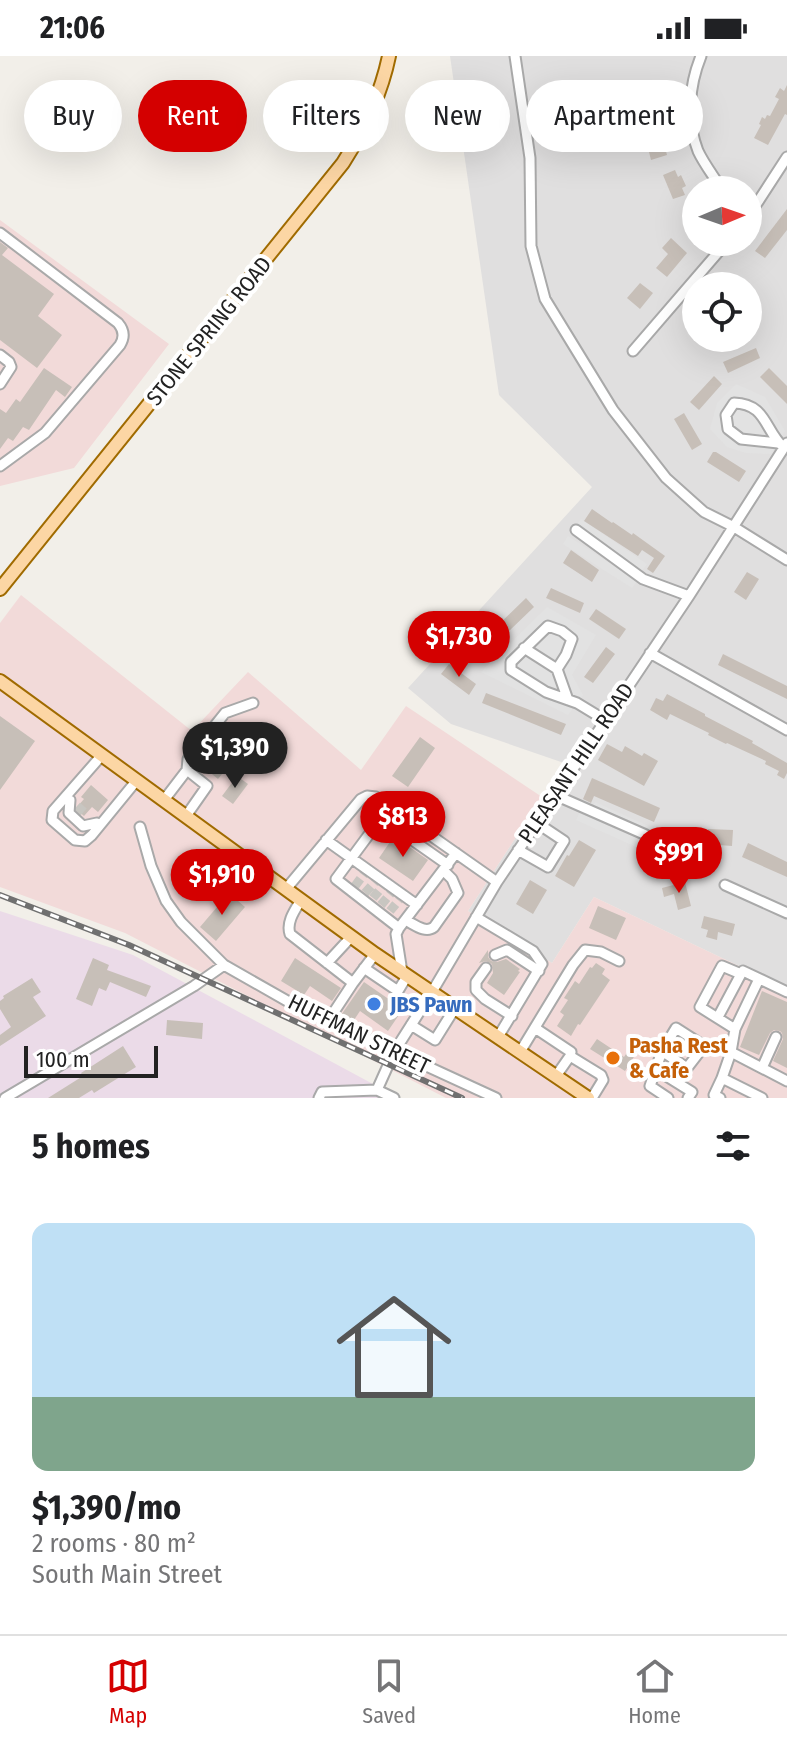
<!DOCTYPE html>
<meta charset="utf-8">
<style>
:root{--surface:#fff;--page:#f2f2f2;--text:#202124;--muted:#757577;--line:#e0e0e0;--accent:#d40000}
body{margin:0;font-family:"Fira Sans Condensed",sans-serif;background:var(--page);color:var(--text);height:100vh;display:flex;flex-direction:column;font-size:30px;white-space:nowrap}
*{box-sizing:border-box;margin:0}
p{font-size:26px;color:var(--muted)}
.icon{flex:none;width:44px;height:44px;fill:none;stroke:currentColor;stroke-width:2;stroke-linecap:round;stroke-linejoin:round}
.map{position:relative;height:1042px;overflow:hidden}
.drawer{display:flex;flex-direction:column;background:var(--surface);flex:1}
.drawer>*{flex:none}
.banner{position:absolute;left:24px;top:24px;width:740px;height:72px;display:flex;gap:16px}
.needle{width:52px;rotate:88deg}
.fabs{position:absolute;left:682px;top:120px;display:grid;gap:16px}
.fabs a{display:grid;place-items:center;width:80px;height:80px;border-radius:50%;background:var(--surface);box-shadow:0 8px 32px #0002;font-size:40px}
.scale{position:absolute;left:24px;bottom:20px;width:134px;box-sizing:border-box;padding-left:8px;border:4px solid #222;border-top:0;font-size:22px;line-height:28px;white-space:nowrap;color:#222;-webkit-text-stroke:6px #fff;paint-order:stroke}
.price{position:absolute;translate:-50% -68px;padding:0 18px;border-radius:28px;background:var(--accent);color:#fff;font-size:26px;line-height:52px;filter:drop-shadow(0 2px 4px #0008)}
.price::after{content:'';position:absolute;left:50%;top:48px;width:24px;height:18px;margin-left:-12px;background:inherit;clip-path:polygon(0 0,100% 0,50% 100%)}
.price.selected{background:#222;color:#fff}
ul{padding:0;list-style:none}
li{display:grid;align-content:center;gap:16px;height:424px;padding:0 32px}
li span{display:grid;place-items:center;height:248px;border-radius:16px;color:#555}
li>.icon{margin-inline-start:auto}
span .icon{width:144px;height:144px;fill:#fffc;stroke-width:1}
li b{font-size:34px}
h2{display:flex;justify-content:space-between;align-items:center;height:96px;padding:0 32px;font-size:34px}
.tag{padding:0 28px;border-radius:36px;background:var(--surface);box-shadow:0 8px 32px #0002;font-size:28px;line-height:72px}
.tag.selected{background:var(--accent);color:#fff}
.status{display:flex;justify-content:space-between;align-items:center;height:56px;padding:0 40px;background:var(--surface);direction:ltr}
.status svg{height:22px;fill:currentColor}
.tab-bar{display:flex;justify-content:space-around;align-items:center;height:112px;border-top:2px solid var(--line);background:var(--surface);font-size:22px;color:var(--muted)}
.tab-bar a{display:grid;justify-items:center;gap:4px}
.tab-bar .selected{color:var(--accent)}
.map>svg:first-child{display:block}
.residential{fill:#e0dfdf;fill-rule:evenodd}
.commercial{fill:#f2dad9}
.industrial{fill:#ebdbe8}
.parking{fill:#e2e2e2}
.building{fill:#c7bfb8}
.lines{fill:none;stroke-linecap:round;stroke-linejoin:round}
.minor-tunnel{stroke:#c8c6c1;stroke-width:9;stroke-dasharray:9 4.5;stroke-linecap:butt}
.minor-casing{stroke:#a9a9a9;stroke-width:13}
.major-casing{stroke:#a06b00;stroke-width:16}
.minor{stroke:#fff;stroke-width:9}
.major{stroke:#fcd6a4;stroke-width:12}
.rail-casing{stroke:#707070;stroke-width:6}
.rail{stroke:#fff;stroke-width:3;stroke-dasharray:9;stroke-linecap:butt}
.shop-dot{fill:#3f7fe0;stroke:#fff;stroke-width:3}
.food-dot{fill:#e8710a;stroke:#fff;stroke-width:3}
.labels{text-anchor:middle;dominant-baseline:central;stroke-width:8;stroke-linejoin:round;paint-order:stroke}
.street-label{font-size:22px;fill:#222;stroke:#fff}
.shop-label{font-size:22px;font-weight:bold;fill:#366cbe;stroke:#fff;text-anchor:start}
.food-label{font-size:22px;font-weight:bold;fill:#c56008;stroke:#fff;text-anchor:start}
</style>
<div class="status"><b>21:06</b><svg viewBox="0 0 49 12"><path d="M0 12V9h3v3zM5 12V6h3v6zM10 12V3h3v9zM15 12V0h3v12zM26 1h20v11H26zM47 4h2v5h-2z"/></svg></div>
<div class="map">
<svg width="787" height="1042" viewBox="0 0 787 1042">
<rect width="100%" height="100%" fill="#f2efe9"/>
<!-- residential -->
<path class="residential" d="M450,0H787V933L594,841L552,907L468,855L564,707L451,668L408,632L592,431L499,339ZM696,134H748V186H696ZM696,230H748V282H696Z"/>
<!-- commercial -->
<path class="commercial" d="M0,164L169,288L74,412L0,430Z
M21,539L192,675L248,616L361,714L406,650L542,741L468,855L552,907L594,841L787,933V1042H446L125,877L0,831V567Z"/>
<!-- industrial -->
<path class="industrial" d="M0,855L133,899L399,1042H0Z"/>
<!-- parking -->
<path class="parking" d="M736,328L765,341L785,375L771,398L746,397L727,391L710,373L717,347Z
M581,463L647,508L642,515L576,470Z
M568,480L637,525L632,532L563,488Z
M547,551L596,579L572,619L583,639L568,659L481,616Z
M595,746L655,773L645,795L576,764L583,749L592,753Z"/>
<!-- building -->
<path class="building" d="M787,29V59L785,58L768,89L754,82L761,69L759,68L762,61L765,63L767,59L770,60L779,43L775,41L780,32L784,35Z
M649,34H664L665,59H643V52H649Z
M666,75L669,86L664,87L667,99L651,104L645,80Z
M675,114L678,121L681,119L686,130L682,132L685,139L673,143L663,119Z
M787,153V174L765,202L755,195Z
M671,182L687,197L667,221L656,212L668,198L662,192Z
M0,186L8,192L2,199L54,238L38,260L62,279L37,312L0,284Z
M640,227L653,237L640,253L627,242Z
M756,292L760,302L728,317L723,306Z
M44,312L72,331L65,341L56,334L29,374L23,371L13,385L8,382L0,393V353L6,357L16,343L20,346Z
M769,312L787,330V348L760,321Z
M714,320L722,328L699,354L690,346Z
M684,357L702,388L692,394L674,363Z
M713,396H716L746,415L739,426L707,406Z
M592,453L612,467L613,466L632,479L633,477L665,500L653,517L647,513L654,502L642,494L638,500L584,465Z
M571,494L599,514L592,526L563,507Z
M747,516L759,523L746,544L734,536Z
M551,532L584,547L580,557L546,542Z
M526,542L534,551L509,575L506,572L473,607L465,599L490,573L492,575Z
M596,553L626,573L619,583L589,563Z
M606,591L615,598L593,627L584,621Z
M723,598L787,630V643L718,609Z
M449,608L476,628L469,639L441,618Z
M486,637L566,668L561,679L482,647Z
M667,638L705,658V660L753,685L752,687L787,707V717L784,723L777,719L779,715L765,708L766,705L727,687L726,688L708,679L709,677L670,658L667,664L650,654L656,642L663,645Z
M0,660L35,685L0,734Z
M221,674L243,692L218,723L196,705Z
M420,681L435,692L408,731L392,720Z
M607,688L622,696L625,690L642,700L644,697L658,705L644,730L598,704Z
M237,720L248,728L233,748L222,740Z
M592,722L660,752L654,766L594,740L591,747L583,743Z
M91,729L108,744L98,756L92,751L84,760L77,754V751L84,743L81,741Z
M708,773L733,774L732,790L706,788Z
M394,780L428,804L413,825L379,802Z
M579,784L596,794L574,831L555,820L567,799L569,800Z
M690,786L700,796L681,817L672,810Z
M748,787L787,806V821L742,801Z
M530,824L547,834L533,858L516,848Z
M685,826L691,850L678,854L674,838L664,841L662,832Z
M229,837L245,851L216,885L200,871Z
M598,850L626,862L616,884L589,872Z
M704,860L735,868L732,880L718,876L717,884L706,881L708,874L701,872Z
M488,894V901L491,905L497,906L506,903L520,913L518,915L520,916L504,939L487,927L493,917L492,908L486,905L479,907Z
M93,902L109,909L107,914L151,930L146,941L110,926L106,935L99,932L92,950L76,943Z
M295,902L341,932L332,945L310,930L304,939L281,925Z
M596,907L605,913L602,918L610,924L580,969L578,968L571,980L557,970L564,959L560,956L568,944L564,942L575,925L579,928L590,911L592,912Z
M32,922L41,936L33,941L46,960L0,990V979L11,971L0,953V945L4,942L3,940Z
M364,926L403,953L388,975L360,955L352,967L339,962Z
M762,935L787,946V1012L773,1005L783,983L782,977L780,975L774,974L770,977L759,999L740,991Z
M167,964L203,967L202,983L166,979Z
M597,983L624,1001L630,992L637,996L625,1015L590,993Z
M123,990L136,1011L94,1037L92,1034L79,1042H48L83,1020L81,1017Z"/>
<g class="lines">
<!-- minor-tunnel -->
<path class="minor-tunnel" d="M77,750L86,758
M355,830L364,818
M365,837L375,826
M373,842L382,831
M381,849L391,837
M390,855L399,844"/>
<!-- minor casing -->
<g class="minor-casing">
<path id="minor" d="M515,0L530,102L531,190L545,243L613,354L666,422L704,456L734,471L787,504
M701,0C689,30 686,64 698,95C704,108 715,122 722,134
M748,161L787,101
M0,177L118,267C124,274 125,281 120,289L45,377L0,410
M633,295L727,186
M0,299L9,306L11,311L0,328
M778,387L741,383L728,373L726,359L734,347C767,348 764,374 784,392
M576,474L643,523L689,540
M524,592L557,613
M650,597L787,674
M568,644L557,613L566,599L572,583L562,575L548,570L511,606V614L546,636L577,647L605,664
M102,699L53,755L52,764L75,784L85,785L92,779L137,724
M187,714L188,703L225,657L253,647
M555,739L646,779
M70,744L69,757L83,770L97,767
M164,744L187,714L207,730L186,760
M390,750L336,823L399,872
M381,762L448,809
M140,771L151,810L166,845L181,866L224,909L296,950L496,1042
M326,784L417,849
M518,794L548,811L564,785L537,767
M725,829L787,857
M286,833L361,743L367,740L376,741L497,826
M301,844C295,854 286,866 290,878L353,927L328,965
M476,861L533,895L542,908L498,981
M405,864C414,868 425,878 434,871L458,837L452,823L444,815
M495,899L507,894L539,915
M327,907L351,881
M364,912L398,935L407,920
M486,912L476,926V934L485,943L512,960
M402,916L396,878L399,872L456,797
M759,923L735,973L731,996L787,1025
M353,927L375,898
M718,961L741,918
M411,969L435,984L455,952
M535,972L571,996L570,1000L556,1020
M735,973L700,951L722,910L741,918L743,915L787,936
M662,995L687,1012L704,990L676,972L662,995L650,1030L668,1042
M520,996L573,909L585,894L601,896L619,905
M731,996L722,1022L762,1042
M570,1000L601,1019L603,1024L592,1042
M762,1012L776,981
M655,1013L692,1036L688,1042
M377,1034L394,996L432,936L497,826L689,540L787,387
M5,1042L194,930L224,909
M319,1042L322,1036L377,1034L394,1042
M720,1042L714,1039L722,1022"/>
</g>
<!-- major casing -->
<g class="major-casing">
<path id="major" d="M0,533L343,107C364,74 381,39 389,0
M0,625L375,898L588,1042"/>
</g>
<!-- minor -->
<use href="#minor" class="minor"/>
<!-- major -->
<use href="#major" class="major"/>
<!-- rail casing -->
<g class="rail-casing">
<path id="rail" d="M0,839L129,889L462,1042"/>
</g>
<!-- rail -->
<use href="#rail" class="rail"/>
</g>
<!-- markers -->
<circle class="shop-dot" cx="374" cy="948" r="8"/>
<circle class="food-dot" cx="613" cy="1002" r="8"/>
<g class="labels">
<!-- street labels -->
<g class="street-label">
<text transform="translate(209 275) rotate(-51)">STONE SPRING ROAD</text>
<text transform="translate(576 707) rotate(-56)">PLEASANT HILL ROAD</text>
<text transform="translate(359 978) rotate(26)">HUFFMAN STREET</text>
</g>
<!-- shop labels -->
<g class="shop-label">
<text x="390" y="948">JBS Pawn</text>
</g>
<!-- food labels -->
<g class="food-label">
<text x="629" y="989">Pasha Rest<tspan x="629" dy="25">&amp; Cafe</tspan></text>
</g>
</g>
</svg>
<div class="fabs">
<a><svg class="needle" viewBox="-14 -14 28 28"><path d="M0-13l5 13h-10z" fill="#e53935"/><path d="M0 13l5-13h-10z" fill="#757577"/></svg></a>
<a><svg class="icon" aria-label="locate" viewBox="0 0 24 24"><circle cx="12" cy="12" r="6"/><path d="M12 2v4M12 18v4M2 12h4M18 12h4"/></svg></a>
</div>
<div class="scale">100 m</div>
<b class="price" style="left:459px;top:623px">$1,730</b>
<b class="price selected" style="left:235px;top:734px">$1,390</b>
<b class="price" style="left:403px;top:803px">$813</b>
<b class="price" style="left:679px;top:839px">$991</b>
<b class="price" style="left:222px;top:861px">$1,910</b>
<div class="banner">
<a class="tag">Buy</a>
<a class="tag selected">Rent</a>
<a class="tag">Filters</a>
<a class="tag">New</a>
<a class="tag">Apartment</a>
</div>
</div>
<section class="drawer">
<h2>5 homes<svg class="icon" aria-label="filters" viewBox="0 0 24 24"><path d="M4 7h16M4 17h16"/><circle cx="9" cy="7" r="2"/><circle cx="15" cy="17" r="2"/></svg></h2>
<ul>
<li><span style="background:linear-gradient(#bfe0f5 70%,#7fa58c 0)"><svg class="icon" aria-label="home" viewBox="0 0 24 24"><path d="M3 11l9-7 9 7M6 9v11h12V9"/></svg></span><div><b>$1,390/mo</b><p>2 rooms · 80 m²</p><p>South Main Street</p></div></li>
</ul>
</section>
<nav class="tab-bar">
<a class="selected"><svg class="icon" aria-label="map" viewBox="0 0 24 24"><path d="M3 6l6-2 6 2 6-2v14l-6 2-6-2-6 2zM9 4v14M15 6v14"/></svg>Map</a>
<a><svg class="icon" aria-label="saved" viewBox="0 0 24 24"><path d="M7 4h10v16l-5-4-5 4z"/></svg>Saved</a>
<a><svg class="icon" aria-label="home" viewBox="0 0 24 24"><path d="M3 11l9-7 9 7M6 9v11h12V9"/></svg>Home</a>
</nav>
